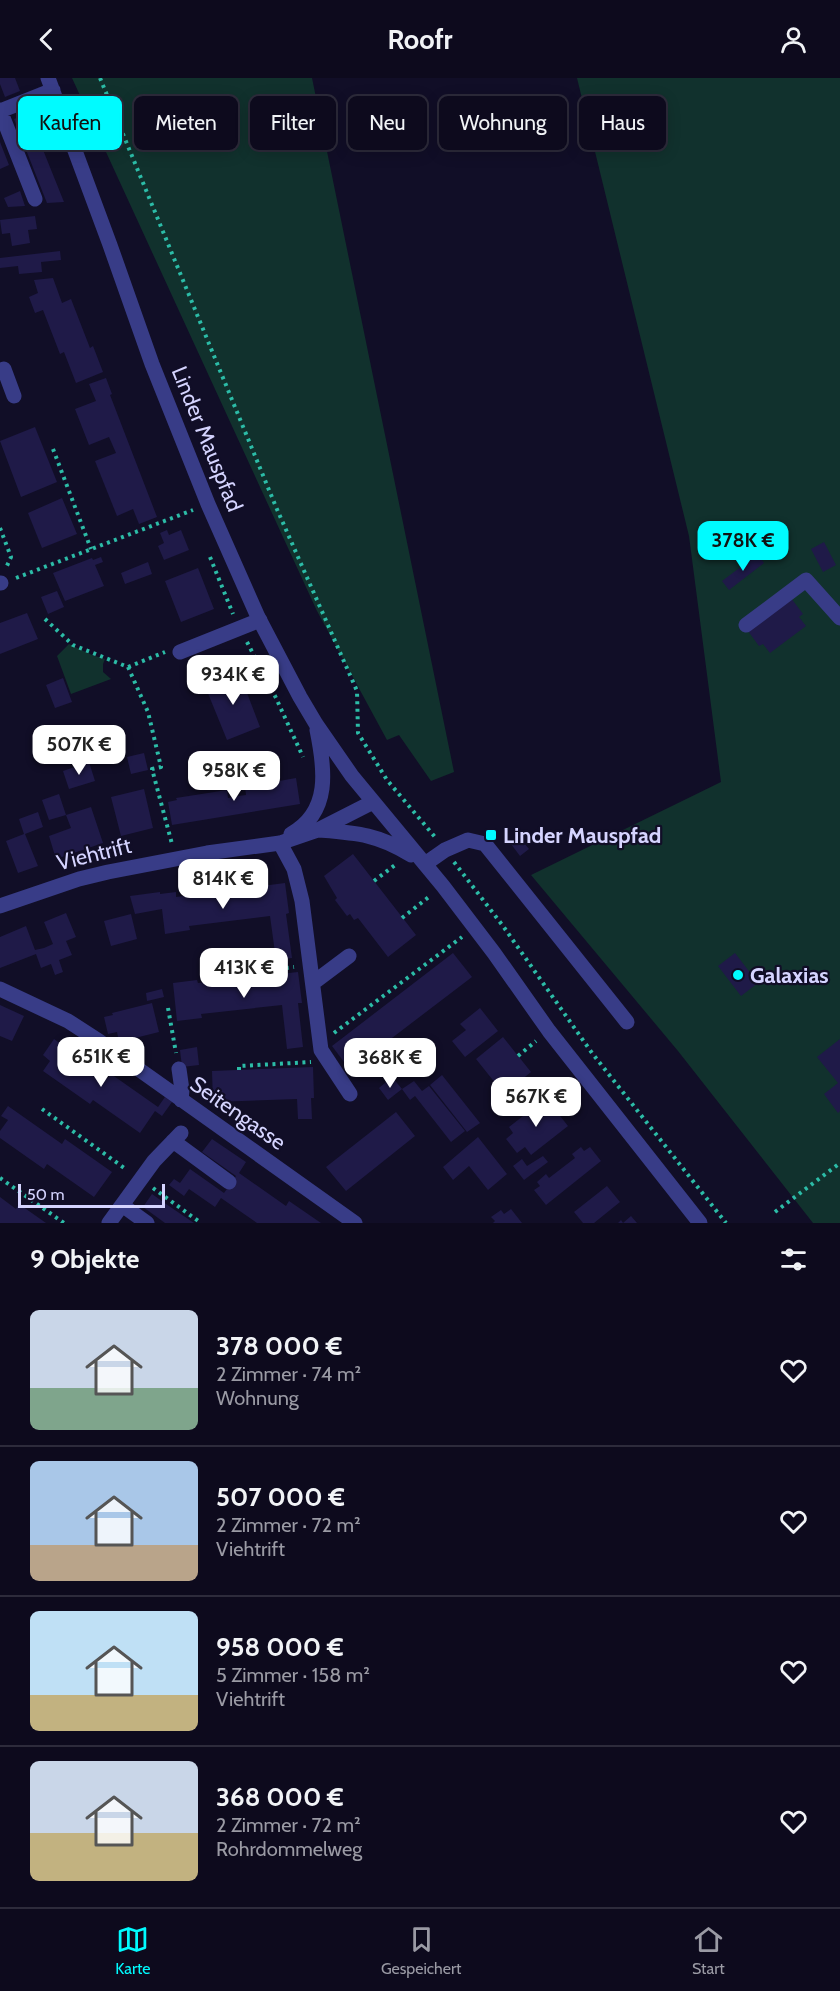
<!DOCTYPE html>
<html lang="de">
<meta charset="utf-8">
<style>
:root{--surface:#0d0a1d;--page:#1b182a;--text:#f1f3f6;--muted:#9a9aa4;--line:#2d2b3b;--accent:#00fbff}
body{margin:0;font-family:Cabin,sans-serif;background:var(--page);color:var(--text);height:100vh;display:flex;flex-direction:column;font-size:22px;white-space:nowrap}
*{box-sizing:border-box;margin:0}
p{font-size:20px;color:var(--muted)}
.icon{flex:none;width:33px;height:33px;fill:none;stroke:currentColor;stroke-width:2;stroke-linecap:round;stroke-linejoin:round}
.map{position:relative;height:1145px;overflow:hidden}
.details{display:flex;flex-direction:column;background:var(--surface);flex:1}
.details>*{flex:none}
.guide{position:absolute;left:18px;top:18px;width:804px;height:54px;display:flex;gap:12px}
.scale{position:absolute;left:18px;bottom:15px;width:147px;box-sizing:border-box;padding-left:6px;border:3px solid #d5d4ff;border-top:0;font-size:16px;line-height:21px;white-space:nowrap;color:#d5d4ff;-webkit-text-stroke:4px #110e27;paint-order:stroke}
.price{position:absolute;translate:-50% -51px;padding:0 14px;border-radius:12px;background:#fff;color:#222;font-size:20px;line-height:39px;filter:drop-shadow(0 2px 3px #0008)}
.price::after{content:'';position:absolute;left:50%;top:36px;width:18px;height:14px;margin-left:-9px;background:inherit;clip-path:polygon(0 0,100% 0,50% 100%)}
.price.active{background:var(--accent);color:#111}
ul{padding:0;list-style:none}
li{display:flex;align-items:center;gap:18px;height:150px;padding:0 30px}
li+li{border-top:2px solid var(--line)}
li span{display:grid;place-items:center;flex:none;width:168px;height:120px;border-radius:9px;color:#555}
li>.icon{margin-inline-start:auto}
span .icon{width:72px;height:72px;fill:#fffc;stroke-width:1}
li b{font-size:26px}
h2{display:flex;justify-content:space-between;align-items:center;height:72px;padding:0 30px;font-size:26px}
.pill{padding:0 21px;border-radius:9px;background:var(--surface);box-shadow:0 3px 15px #0003,0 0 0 2px var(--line);font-size:21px;line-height:54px}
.pill.active{background:var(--accent);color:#111}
header{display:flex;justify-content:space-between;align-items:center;height:78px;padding:0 30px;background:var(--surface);font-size:27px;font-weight:800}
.dock{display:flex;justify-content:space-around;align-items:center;height:84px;border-top:2px solid var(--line);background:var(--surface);font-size:16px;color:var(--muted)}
.dock a{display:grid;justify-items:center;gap:3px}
.dock .active{color:var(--accent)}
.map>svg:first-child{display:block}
.green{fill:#11312d}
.building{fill:#1f1a48}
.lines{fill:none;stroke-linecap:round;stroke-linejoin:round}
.path{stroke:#2cbca7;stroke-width:4;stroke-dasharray:3 4.5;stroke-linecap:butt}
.minor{stroke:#383c87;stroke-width:15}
.poi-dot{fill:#00fbff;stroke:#110e27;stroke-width:2}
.labels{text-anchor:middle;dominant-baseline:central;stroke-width:4.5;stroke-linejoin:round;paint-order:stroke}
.street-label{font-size:22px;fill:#d5d4ff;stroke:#110e27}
.poi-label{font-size:22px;font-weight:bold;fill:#d5d4ff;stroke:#110e27;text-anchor:start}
</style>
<header><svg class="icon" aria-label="back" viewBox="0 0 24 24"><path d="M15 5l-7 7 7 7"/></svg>Roofr<svg class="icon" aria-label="person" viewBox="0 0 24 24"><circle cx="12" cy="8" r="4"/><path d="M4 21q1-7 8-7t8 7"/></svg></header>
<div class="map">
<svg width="840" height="1145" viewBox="0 0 840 1145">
<rect width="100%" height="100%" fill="#110e27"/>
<!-- green -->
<path class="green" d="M72,0H312L454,694L431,703L399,657L387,662L317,533Z
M577,0H840V1145H813L678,973L531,797L721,704L689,458Z
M69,566L92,577L105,581L103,586V594L111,601L71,616L57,578Z"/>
<!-- building -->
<path class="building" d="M0,0H15L20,13L5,19L0,6Z
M29,35L35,52L64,124L47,125L43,115L14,41Z
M0,64L9,87L0,91Z
M20,113L25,128L8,129L4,120Z
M35,138L37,151L28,152L30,165L12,168L10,155L2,156L0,142Z
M60,173L61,182L41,184L42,194L19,196L18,188L0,190V180Z
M53,200L62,225L71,221L90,270L93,268L103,294L76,305L64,274L60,276L43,232L35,235L29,219L38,215L34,202Z
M106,300L112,316L110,317L157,439L139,446L133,431L117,438L95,383L116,375L109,359L89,367L75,331L96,323L89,306Z
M35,349L57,404L21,419L0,363Z
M62,420L77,456L42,470L28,435Z
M167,452L169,457L181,452L189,472L164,482L158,468L164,465L160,455Z
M824,464L836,487L823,494L811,471Z
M758,476L764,485L729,512L722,503Z
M101,479L103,484L95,487L104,508L65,523L53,495L92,480L93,482Z
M148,484L152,496L125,506L121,495Z
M198,490L214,531L181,544L165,503Z
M57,513L64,529L48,536L41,519Z
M791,520L803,536L799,539L806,548L770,575L763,566L759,568L748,553Z
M27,535L38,561L0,576V545Z
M239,594L260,649L227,662L205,608Z
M63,600L72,624L55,630L46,607Z
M144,675L148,692L131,696L127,679Z
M89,684L95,703L69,711L63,693Z
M296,700L300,726L172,747L168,724L177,722L176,720L227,712L228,720L238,718L246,717L245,709Z
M144,711L153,750L121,758L111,719Z
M59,716L66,737L49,742L42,722Z
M91,729L103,765L56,781L49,758L71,750L66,737Z
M38,734L43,749L25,756L38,788L18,795L6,763L24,756L19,741Z
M519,759L529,771L520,778L511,766Z
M353,776L416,857L388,879L358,840L354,842L350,836L347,838L335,822L337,820L324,798Z
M285,805L289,835L286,836L292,880L276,882L270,838L189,848L190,852L165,856L162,831L135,836L130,818L160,814V816L176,814V819Z
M66,835L76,859L66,863L72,877L59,882L63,894L55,897L51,886L41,890L36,876L0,890V859L26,848L35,872L44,870L53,866L44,844Z
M131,836L137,861L111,868L104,843Z
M453,875L472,899L350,992L332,968Z
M735,875L758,905L741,918L718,888Z
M298,894L302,925H298L303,969L287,971L282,927L201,936L202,940L177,943L173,905L197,902L198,905Z
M162,911L164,919L147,923L146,915Z
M152,925L159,954L119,964L117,954L108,956L104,939L113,937L112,935Z
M0,927L24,938L12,963L0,958Z
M480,930L498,953L465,979L452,963L466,952L460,946Z
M503,959L531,994L504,1016L476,981Z
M54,961L61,966L60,968L107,1001L111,996L158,1029L165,1019L172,1024L162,1038L155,1033L140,1055L93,1022L90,1026L43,993L50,983L43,977Z
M840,961V1033L838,1035L824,1016L838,1005L817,979Z
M197,969L199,987L182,989L180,972Z
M313,989L314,1020H311L312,1041H298L297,1021L213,1024L212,993Z
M442,997L480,1045L467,1054L430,1007Z
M392,999L402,1011L388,1022L379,1010Z
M414,1003L422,1013L429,1008L465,1053L451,1064L415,1018L410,1022L402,1011Z
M546,1020L568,1048L531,1077L525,1069L517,1075L506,1061L513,1055L509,1049Z
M8,1028L62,1066L65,1061L112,1094L94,1119L47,1086L44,1091L0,1060V1053L8,1042L1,1038Z
M396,1034L415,1058L346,1113L326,1089Z
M478,1059L507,1096L488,1112L469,1088L453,1102L443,1089Z
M212,1061L246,1084L239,1095L286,1128L289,1123L321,1145H257L221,1120L215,1129L189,1111L184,1118L169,1107L174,1101L180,1105L190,1091L224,1115L236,1098L202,1074Z
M581,1069L584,1073L590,1069L601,1083L546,1127L534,1112L540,1108L537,1104L546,1096L549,1100L575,1080L572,1076Z
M543,1078L548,1084L524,1102L513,1088L522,1081L527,1088Z
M607,1108L620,1124L594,1145H583L574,1134Z
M152,1116L166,1126L194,1145H165L143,1129Z
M0,1119L16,1131L19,1126L46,1145H0Z
M511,1131L522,1145H493L495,1143L491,1139L501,1132L504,1136Z
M631,1138L637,1145H618L621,1142L623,1145Z"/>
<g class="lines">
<!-- path -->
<path class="path" d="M100,0L276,429L357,613L358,655L387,702L435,759
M53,371L91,471
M0,450L11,479L6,490
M210,479L233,536
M16,500L193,432
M45,541L73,567L128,589L165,574
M247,564L276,620L303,679
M128,589L148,634L161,689L152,691L172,766
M454,784L503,848L592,975L726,1145
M255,785L258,808
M210,791L212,814
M374,803L395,787
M402,840L430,818
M224,902L223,898L294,889
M168,930L176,975
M334,955L462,859
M518,978L536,963
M239,992V988L311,984
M42,1031L127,1092
M0,1100L64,1145
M153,1110L201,1145
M775,1134L840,1085"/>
<!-- minor -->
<path class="minor" d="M48,0L110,167L152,286L208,426L258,539L300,619L316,646L352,698L443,808L494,875L549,953L700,1145
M0,32L35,121
M0,33L53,12
M0,293L4,291L14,318
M0,505H1
M746,547L806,502L840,540
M180,574L260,542
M318,752C356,755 378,756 411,777
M291,756C331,734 325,691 317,652
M280,765L294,791L302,823L321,972L350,1016
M425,786L445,772L468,762L485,766L627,944
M0,828L79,801L108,794L207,775L280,765L318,752L373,724
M313,905L349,878
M0,911L68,943L99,963L355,1145
M179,991L182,1012L181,1022
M173,1063L229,1104
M122,1127L147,1145
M109,1145L154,1083L181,1055"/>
</g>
<!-- markers -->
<g class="poi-dot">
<rect x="485" y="751" width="12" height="12" rx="3"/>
<circle cx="738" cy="897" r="6"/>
</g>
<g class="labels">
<!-- street labels -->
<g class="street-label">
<text transform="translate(207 361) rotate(68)">Linder Mauspfad</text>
<text transform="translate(94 776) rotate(-14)">Viehtrift</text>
<text transform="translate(238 1035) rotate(35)">Seitengasse</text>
</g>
<!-- poi labels -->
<g class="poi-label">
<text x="503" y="757">Linder Mauspfad</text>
<text x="750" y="897">Galaxias</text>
</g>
</g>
</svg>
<div class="scale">50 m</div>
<b class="price active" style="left:743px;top:494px">378K €</b>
<b class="price" style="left:233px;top:628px">934K €</b>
<b class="price" style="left:79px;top:698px">507K €</b>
<b class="price" style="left:234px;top:724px">958K €</b>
<b class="price" style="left:223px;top:832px">814K €</b>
<b class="price" style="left:244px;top:921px">413K €</b>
<b class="price" style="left:101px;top:1010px">651K €</b>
<b class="price" style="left:390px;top:1011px">368K €</b>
<b class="price" style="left:536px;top:1050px">567K €</b>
<div class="guide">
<a class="pill active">Kaufen</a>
<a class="pill">Mieten</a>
<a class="pill">Filter</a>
<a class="pill">Neu</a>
<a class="pill">Wohnung</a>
<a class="pill">Haus</a>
</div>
</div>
<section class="details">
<h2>9 Objekte<svg class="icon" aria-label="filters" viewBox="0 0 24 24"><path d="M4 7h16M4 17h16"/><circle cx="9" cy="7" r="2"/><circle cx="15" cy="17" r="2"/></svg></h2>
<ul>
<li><span style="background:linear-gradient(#c9d6e8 65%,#7fa58c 0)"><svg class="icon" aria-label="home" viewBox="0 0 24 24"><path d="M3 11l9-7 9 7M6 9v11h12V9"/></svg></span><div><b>378 000 €</b><p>2 Zimmer · 74 m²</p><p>Wohnung</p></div><svg class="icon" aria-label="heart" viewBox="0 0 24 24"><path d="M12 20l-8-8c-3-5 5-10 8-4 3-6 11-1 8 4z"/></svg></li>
<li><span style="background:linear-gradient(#a9c7e8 70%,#b9a48a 0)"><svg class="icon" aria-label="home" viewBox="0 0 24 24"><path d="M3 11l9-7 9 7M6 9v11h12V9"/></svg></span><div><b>507 000 €</b><p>2 Zimmer · 72 m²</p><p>Viehtrift</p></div><svg class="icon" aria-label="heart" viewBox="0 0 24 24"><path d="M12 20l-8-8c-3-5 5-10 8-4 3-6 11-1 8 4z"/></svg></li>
<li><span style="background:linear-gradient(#bfe0f5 70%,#c2b280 0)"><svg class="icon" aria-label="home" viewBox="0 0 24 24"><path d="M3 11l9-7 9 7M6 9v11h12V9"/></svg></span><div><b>958 000 €</b><p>5 Zimmer · 158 m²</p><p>Viehtrift</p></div><svg class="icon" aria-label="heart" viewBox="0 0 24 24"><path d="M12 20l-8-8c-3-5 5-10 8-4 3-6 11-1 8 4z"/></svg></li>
<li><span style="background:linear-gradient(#c9d6e8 60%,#c2b280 0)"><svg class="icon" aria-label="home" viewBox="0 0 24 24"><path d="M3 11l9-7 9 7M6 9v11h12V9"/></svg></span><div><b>368 000 €</b><p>2 Zimmer · 72 m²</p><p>Rohrdommelweg</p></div><svg class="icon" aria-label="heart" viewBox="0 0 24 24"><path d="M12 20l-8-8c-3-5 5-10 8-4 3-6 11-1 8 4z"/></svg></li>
</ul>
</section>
<nav class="dock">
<a class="active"><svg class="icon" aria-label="map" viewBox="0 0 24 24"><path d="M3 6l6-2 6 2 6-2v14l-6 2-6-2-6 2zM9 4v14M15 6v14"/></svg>Karte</a>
<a><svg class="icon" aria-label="saved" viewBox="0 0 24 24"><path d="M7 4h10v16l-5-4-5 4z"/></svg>Gespeichert</a>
<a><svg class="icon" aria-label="home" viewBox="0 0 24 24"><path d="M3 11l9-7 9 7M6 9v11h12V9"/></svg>Start</a>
</nav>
